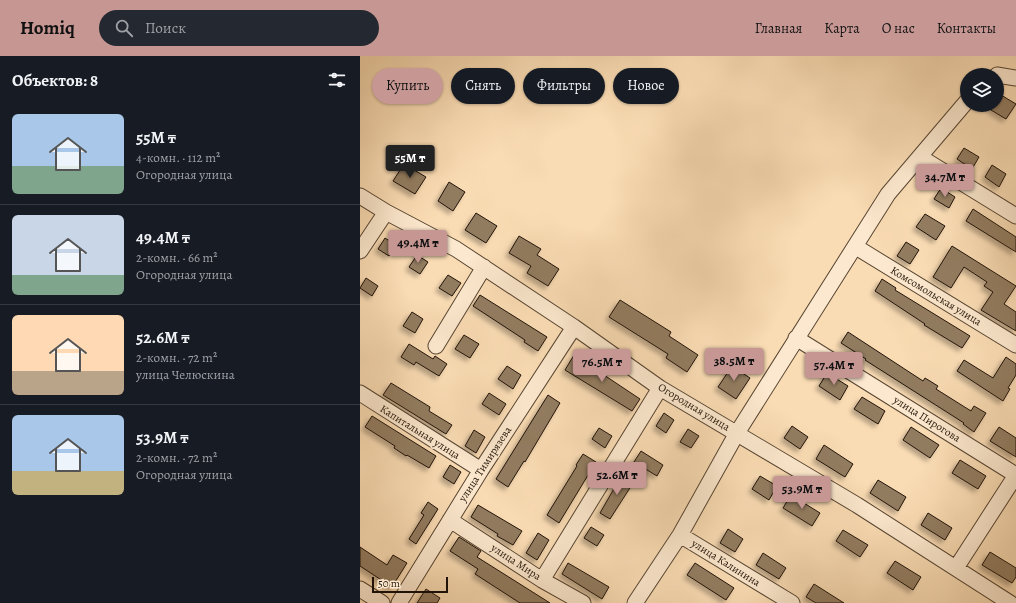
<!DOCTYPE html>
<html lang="ru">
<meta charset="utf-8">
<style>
:root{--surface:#171b24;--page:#242831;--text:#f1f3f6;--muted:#9ea1a6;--line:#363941;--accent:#c59692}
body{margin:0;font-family:Alegreya,serif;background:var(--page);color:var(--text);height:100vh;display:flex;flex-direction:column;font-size:15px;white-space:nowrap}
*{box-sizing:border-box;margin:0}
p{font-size:13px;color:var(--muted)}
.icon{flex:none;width:22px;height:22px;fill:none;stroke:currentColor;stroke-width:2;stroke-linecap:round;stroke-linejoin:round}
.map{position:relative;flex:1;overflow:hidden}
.panel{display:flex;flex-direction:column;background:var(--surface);width:360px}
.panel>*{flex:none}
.guide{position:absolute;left:12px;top:12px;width:380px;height:36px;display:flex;gap:8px}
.tools{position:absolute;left:600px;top:12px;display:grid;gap:8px}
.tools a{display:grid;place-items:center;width:44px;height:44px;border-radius:50%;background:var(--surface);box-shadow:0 1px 3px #0004;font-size:20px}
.scale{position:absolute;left:12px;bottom:10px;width:76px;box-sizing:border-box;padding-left:4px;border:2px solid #211307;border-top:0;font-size:11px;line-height:14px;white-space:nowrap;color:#211307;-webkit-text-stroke:3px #fce8ce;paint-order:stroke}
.price{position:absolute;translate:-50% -34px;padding:0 9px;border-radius:4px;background:var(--accent);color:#111;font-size:13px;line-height:26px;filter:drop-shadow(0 1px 2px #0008)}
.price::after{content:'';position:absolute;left:50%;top:24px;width:12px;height:9px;margin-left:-6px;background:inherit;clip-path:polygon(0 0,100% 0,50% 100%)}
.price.on{background:#222;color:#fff}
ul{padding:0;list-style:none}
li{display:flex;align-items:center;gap:12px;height:100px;padding:0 12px}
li+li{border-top:1px solid var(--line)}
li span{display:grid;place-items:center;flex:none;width:112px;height:80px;border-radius:6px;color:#555}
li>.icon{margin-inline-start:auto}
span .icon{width:48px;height:48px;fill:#fffc;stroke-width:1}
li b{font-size:17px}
h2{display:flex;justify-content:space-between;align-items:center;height:48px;padding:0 12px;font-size:17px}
.tag{padding:0 14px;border-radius:18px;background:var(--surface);box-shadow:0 1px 3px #0004;font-size:14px;line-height:36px}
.tag.on{background:var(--accent);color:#111}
header{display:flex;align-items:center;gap:24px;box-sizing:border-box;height:56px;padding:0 20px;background:var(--accent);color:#111}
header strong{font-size:19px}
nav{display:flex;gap:22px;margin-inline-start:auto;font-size:14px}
.search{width:280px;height:36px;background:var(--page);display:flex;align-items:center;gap:10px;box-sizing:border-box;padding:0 14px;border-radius:22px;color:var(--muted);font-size:15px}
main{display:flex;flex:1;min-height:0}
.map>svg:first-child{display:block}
.building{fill:#927c61;stroke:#211307;filter:url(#shadow)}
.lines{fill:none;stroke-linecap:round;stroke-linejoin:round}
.minor-casing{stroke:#574532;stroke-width:17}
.minor{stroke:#fce8ce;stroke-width:15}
.labels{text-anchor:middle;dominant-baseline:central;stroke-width:3.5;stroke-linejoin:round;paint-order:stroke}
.street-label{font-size:11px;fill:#211307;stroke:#fce8ce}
</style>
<header>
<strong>Homiq</strong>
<div class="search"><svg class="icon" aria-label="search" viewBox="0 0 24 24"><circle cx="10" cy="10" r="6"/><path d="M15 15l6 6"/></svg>Поиск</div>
<nav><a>Главная</a><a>Карта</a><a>О нас</a><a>Контакты</a></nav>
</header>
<main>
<section class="panel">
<h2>Объектов: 8<svg class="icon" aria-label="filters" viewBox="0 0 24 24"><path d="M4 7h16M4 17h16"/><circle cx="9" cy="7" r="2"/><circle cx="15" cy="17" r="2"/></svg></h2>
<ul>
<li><span style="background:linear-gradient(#a9c7e8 65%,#7fa58c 0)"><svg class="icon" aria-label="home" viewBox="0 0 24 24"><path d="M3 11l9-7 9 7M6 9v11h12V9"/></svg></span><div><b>55M ₸</b><p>4-комн. · 112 m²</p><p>Огородная улица</p></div></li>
<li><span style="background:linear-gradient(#c9d6e8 75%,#7fa58c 0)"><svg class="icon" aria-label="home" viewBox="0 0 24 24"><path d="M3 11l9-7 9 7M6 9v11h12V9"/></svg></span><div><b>49.4M ₸</b><p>2-комн. · 66 m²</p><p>Огородная улица</p></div></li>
<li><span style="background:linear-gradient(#ffd9b3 70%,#b9a48a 0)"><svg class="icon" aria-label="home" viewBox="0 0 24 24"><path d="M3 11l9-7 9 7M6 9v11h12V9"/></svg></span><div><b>52.6M ₸</b><p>2-комн. · 72 m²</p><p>улица Челюскина</p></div></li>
<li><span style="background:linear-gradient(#a9c7e8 70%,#c2b280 0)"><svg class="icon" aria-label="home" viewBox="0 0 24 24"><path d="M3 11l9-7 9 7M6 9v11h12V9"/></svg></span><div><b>53.9M ₸</b><p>2-комн. · 72 m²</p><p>Огородная улица</p></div></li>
</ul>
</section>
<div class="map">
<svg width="656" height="547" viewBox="0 0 656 547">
<defs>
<filter id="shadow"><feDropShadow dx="-3.5" dy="3.5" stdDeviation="2" flood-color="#0004"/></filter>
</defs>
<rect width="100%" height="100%" fill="#fadcb4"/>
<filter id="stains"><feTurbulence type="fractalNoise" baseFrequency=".005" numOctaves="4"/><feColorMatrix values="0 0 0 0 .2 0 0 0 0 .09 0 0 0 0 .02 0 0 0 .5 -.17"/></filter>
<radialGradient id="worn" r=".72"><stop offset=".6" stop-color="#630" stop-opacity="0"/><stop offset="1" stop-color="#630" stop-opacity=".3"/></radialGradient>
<!-- building -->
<path class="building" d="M641,39L656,48L646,63L631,54L634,49H637V44Z
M604,92L619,101L612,113L597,103Z
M44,108L66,121L55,138L33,125Z
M632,109L646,118L639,131L625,121Z
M89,126L105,136L93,155L78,145Z
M581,132L595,141L589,152L574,143Z
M613,153L656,181V196L606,165Z
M116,157L137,170L126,187L105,174Z
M565,158L585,170L576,184L556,171Z
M159,180L181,193L177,199L199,213L188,230L167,217L171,210L149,197Z
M25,182L36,189L29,200L18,193Z
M546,186L559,194L550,208L537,200Z
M592,190L656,230L644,248L656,256V275L621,254L633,236L624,230L627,226L604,211L591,232L573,221Z
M57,199L68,206L60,218L49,211Z
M88,219L101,227L92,240L79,232Z
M6,222L18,230L12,240L0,232Z
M522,223L536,232L535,234L610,280L602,292L564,269L565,268L515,235Z
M120,239L187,281L178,295L164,286L165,284L113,250Z
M260,244L311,276L309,280L338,299L327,316L306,302L308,298L249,261Z
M52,256L63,263L55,277L43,270Z
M488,276L563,325L565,322L578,330L576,333L611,355L614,350L626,357L614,376L603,368L604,367L505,304L506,303L481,287Z
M104,279L119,288L110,302L95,293Z
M49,288L73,303L75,300L87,308L79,320L56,306L54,309L41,301Z
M214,299L280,343L272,355L205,314Z
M646,301L656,308V319L648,332L650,333L643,345L597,315L604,304L633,322Z
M147,310L161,319L153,333L138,323Z
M372,310L390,322L376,343L358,331Z
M467,317L488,330L480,344L459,330Z
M31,327L70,351L69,355L92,369L86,378L23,339Z
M129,337L146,348L139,359L122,348Z
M188,339L200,347L165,406L164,405L148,431L136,423Z
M502,341L525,355L518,368L494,353Z
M304,357L314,364L306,377L296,370Z
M12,360L76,400L69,412L47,399L46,400L34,392L35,390L5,371Z
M432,370L448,381L440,393L424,382Z
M551,371L579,389L570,402L543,384Z
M639,371L656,382V401L630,385Z
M239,372L252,380L245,392L232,383Z
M328,373L339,380L331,392L320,386Z
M114,374L125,381L116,397L105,390Z
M464,389L493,408L485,421L456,403Z
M281,395L303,409L297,420L274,406Z
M223,398L236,406L199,467L187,459L217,410L216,409Z
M600,404L626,420L618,433L592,417Z
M90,409L101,416L94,428L83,421Z
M263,417L275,424L250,463L240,457Z
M400,420L417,430L409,444L392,433Z
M518,424L546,441L538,455L510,437Z
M431,439L460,457L452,470L423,452Z
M68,446L78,453L56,488L49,483L64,459L61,457Z
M118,449L162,475L153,489L137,480L138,478L111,461Z
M568,457L592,472L585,484L561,469Z
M231,471L244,479L237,490L224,482Z
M368,473L383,483L375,496L360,487Z
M483,474L508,489L500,501L476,485Z
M178,477L189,484L177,504L166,497Z
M99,481L121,495L117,501L190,547H160L115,518L118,513L90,495Z
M0,491L27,509L33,499L47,507L32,531L0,510Z
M630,496L656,512V521L652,527L622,509Z
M403,497L426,512L419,523L396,509Z
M535,505L561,521L553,534L527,517Z
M208,507L249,531L242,543L202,518Z
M335,507L374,532L366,544L327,519Z
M454,528L484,547H456L446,541Z
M66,533L80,542L77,547H57Z"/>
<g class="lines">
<!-- minor casing -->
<g class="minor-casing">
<path id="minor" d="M637,19L656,22
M560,101L656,160
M0,140L26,156L96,193L214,271L300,332L497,449L650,547
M496,191L656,289
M0,195L26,156
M436,282L656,419
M76,290L124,211
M0,337L121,414
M90,464L182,524L223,547
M320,479L432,547
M596,512L656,419
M182,524L300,332
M0,533L22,547
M39,547L121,414L214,271
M275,547L320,479L377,377L528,138L607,45"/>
</g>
<!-- minor -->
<use href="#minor" class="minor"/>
</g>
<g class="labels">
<!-- street labels -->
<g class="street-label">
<text transform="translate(576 240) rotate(31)">Комсомольская улица</text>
<text transform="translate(334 351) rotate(31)">Огородная улица</text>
<text transform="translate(567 363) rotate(32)">улица Пирогова</text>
<text transform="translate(60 376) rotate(32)">Капитальная улица</text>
<text transform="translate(125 408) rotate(-57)">улица Тимирязева</text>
<text transform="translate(156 506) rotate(33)">улица Мира</text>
<text transform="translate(366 507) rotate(32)">улица Калинина</text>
</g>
</g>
<rect width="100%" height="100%" filter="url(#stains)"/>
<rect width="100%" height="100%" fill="url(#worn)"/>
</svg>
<div class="tools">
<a><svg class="icon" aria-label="layers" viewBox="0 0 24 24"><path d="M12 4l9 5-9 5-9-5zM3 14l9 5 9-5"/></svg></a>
</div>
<div class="scale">50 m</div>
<b class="price on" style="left:50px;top:123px">55M ₸</b>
<b class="price" style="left:585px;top:142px">34.7M ₸</b>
<b class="price" style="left:58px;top:208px">49.4M ₸</b>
<b class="price" style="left:374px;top:326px">38.5M ₸</b>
<b class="price" style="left:242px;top:327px">76.5M ₸</b>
<b class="price" style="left:474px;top:330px">57.4M ₸</b>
<b class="price" style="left:257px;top:440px">52.6M ₸</b>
<b class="price" style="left:442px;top:454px">53.9M ₸</b>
<div class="guide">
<a class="tag on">Купить</a>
<a class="tag">Снять</a>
<a class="tag">Фильтры</a>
<a class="tag">Новое</a>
</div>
</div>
</main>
